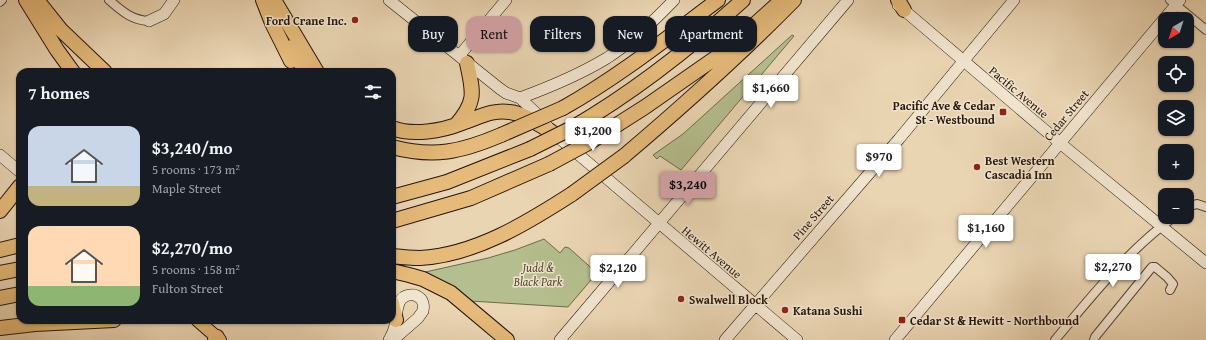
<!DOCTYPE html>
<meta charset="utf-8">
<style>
:root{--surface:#171b24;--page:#20242c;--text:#f1f3f6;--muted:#9ea1a6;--accent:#c59692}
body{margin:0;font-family:"Gentium Book Plus",serif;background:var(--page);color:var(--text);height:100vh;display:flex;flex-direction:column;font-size:15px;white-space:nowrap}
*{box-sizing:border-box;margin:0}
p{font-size:13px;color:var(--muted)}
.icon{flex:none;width:22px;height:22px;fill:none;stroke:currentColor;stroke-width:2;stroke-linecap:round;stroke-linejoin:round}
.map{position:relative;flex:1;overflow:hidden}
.drawer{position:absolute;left:16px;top:68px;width:380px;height:256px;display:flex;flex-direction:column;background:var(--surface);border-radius:12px;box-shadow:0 1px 3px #0004}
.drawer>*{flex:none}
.top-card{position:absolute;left:408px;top:16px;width:380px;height:36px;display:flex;gap:8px}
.needle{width:26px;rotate:219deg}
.tools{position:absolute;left:1158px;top:12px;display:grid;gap:8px}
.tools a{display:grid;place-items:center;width:36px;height:36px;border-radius:8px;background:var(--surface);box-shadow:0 1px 3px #0004;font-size:20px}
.price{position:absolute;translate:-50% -34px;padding:0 9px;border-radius:4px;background:#fff;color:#222;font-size:13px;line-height:26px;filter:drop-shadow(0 1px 2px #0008)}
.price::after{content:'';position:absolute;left:50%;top:24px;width:12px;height:9px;margin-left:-6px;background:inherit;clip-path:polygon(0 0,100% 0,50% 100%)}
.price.active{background:var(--accent);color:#111}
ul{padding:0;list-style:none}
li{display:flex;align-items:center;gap:12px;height:100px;padding:0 12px}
li span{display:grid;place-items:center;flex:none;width:112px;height:80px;border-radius:12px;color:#555}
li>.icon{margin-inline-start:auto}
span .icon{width:48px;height:48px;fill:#fffc;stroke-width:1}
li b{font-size:17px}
h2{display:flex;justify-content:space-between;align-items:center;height:48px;padding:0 12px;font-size:17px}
.pill{padding:0 14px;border-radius:12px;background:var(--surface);box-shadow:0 1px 3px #0004;font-size:14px;line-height:36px}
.pill.active{background:var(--accent);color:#111}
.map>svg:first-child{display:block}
.green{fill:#b5be8e;stroke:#6e694a}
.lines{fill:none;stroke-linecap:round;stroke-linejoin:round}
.street-casing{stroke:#584432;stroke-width:10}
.secondary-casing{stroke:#271407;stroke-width:12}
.primary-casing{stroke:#271407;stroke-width:14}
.highway-casing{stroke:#271407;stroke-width:16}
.street{stroke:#f1e4ce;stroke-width:8}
.secondary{stroke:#f1e4ce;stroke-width:11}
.primary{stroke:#e5ba7a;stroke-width:12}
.highway{stroke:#e5ba7a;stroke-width:14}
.highway-bridge-casing{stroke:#271407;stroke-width:16;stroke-linecap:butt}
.highway-bridge{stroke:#e5ba7a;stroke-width:14}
.poi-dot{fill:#8f2418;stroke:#f1e4ce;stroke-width:1.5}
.labels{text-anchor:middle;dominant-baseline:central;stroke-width:3;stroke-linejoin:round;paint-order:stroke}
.poi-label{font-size:12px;font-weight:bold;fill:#271407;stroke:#f1e4ce;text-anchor:start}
.street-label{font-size:12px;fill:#271407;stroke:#f1e4ce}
.park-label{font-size:12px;font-style:italic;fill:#524730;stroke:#f1e4ce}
</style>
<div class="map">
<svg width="1206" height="340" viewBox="0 0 1206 340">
<rect width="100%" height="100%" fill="#ead5b3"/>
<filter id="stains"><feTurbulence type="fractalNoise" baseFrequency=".005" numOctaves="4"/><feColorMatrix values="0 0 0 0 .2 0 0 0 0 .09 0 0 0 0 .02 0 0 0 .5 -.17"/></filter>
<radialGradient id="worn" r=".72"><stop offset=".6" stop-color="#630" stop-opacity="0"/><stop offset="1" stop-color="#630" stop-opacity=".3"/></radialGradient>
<!-- green -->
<path class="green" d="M792,35L794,36L681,170L660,156L657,159L653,155L683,134Z
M544,239L560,253L565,247L569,248L597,273L568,307L470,301L421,273L488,258L515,250Z"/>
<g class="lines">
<!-- street casing -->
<g class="street-casing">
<path id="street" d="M109,0C122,11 131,20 149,21
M1170,0L1206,30
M0,2L2,0
M1187,207L1197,204L1206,207
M1055,340C1091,297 1128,250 1174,217
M1094,340L1095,337L1152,267H1155L1167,277L1173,284L1170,290"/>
</g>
<!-- secondary casing -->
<g class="secondary-casing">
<path id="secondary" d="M389,0L499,88L506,93L520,98L537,114L552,132L797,340
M898,5L1060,143L1206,263
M149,21L164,14L174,0
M459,56L506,0
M520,98C550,87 579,75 607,58C632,42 653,22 674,0
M0,155L20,172
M389,340C391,336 393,333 394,329C398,318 394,296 410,295C414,294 418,296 421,299C424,303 424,306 423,311L418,318L393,340
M560,340L848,0
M725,340L899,139L1014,0
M895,340L1180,0"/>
</g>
<!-- primary casing -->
<g class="primary-casing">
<path id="primary" d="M197,320L220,340"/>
</g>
<!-- highway casing -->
<g class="highway-casing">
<path id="highway" d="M26,0L57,50L73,72
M37,0L61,30L105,72
M263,0L272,23L291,61
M274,0L317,72
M898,0L904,10
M292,47L305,72
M563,108C618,77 667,38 718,0
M456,125C477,101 473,92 467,63
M392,128C413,136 442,131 462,123C478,118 492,109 510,112C525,114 539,125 552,132
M572,128C634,92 690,48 743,0
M590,142L645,107L724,52L782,0
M392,147C434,158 461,152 501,135
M624,156C683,106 740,55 794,0
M392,197L447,182L530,149
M0,211L20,186
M392,221L471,198L549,164
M0,250L20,245
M392,256C401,257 411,258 420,258C475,255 527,223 572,194
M392,271L409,275L423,279L451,293L507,340
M0,273L20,269
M0,298L20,294
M392,303L396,320
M0,328L35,324L114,320
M215,340L217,337"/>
</g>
<!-- street -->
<use href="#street" class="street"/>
<!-- secondary -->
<use href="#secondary" class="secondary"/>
<!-- primary -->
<use href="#primary" class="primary"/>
<!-- highway -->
<use href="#highway" class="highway"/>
<!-- highway-bridge casing -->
<g class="highway-bridge-casing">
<path id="highway-bridge" d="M501,135L563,108
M530,149L572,128
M549,164L590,142
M572,194L624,156"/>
</g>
<!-- highway-bridge -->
<use href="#highway-bridge" class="highway-bridge"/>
</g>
<!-- markers -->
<g class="poi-dot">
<circle cx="355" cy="20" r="4"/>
<rect x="999" y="108" width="8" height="8" rx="2"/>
<circle cx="977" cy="167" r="4"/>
<circle cx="681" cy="299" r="4"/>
<circle cx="785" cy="310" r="4"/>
<rect x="898" y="316" width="8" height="8" rx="2"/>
</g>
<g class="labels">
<!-- poi labels -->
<g class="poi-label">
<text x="347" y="20" text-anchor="end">Ford Crane Inc.</text>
<text x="995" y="105" text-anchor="end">Pacific Ave &amp; Cedar<tspan x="995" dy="14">St - Westbound</tspan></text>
<text x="985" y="160">Best Western<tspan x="985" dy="14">Cascadia Inn</tspan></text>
<text x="689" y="299">Swalwell Block</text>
<text x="793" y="310">Katana Sushi</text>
<text x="910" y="320">Cedar St &amp; Hewitt - Northbound</text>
</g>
<!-- street labels -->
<g class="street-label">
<text transform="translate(1019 92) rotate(40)">Pacific Avenue</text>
<text transform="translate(1066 115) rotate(-50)">Cedar Street</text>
<text transform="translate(813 217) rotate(-49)">Pine Street</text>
<text transform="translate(712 252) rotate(40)">Hewitt Avenue</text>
</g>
<!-- park labels -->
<g class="park-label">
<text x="538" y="267">Judd &amp;<tspan x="538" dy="14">Black Park</tspan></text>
</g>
</g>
<rect width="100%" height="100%" filter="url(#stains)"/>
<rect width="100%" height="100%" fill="url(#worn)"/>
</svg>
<div class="tools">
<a><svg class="needle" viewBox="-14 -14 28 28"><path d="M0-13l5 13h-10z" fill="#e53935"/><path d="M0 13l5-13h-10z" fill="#9ea1a6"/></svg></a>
<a><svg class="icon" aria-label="locate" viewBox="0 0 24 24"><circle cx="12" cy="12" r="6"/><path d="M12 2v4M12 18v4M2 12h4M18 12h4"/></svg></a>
<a><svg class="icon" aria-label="layers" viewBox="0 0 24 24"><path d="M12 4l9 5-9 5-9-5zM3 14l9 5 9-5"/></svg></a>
<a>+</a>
<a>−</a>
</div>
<b class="price" style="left:771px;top:109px">$1,660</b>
<b class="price" style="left:593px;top:152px">$1,200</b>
<b class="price" style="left:879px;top:178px">$970</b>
<b class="price active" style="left:688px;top:206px">$3,240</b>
<b class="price" style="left:986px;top:249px">$1,160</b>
<b class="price" style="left:1113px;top:288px">$2,270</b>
<b class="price" style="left:618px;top:289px">$2,120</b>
<div class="top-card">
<a class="pill">Buy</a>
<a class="pill active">Rent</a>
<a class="pill">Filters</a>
<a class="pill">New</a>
<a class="pill">Apartment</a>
</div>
<section class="drawer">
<h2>7 homes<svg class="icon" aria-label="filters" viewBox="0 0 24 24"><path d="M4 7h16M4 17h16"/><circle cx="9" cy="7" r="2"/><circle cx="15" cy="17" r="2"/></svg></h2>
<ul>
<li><span style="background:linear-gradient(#c9d6e8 75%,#c2b280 0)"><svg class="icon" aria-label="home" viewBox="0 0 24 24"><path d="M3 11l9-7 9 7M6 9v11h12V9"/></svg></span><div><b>$3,240/mo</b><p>5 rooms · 173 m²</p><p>Maple Street</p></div></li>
<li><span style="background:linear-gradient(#ffd9b3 75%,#8fb573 0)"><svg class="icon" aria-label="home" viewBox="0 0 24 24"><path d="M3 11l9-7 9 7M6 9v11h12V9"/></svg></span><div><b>$2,270/mo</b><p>5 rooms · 158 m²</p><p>Fulton Street</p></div></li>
</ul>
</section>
</div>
